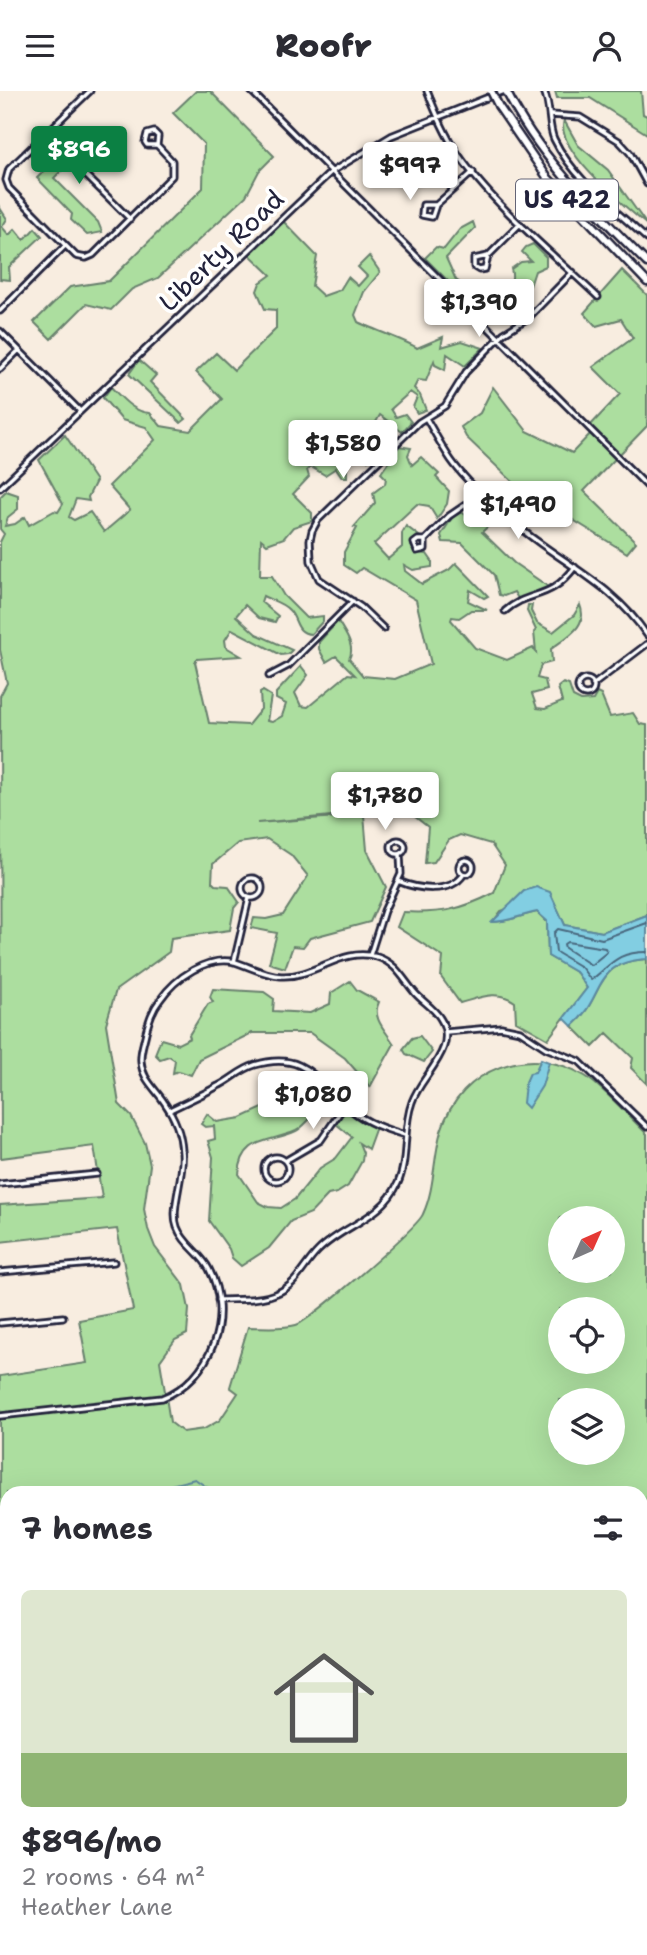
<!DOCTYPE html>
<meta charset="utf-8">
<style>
:root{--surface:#fff;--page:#f7f7f7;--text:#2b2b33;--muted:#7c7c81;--accent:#0b8043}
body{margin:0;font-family:"Shantell Sans",sans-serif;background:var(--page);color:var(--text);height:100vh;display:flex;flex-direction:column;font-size:26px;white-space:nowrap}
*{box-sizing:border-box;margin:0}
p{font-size:23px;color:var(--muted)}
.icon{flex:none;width:38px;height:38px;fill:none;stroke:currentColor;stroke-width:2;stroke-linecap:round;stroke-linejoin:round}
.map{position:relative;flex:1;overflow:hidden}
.panel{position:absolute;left:0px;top:1395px;width:648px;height:471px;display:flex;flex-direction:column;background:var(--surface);border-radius:21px 21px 0 0;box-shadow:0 7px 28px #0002}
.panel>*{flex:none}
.needle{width:46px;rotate:45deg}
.buttons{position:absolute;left:548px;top:1115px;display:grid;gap:14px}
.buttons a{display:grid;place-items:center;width:77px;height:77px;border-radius:50%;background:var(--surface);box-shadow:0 7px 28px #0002;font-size:35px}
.price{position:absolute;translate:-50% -60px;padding:0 16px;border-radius:7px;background:#fff;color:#222;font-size:23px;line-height:46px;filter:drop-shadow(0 2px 4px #0008)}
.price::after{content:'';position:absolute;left:50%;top:42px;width:21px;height:16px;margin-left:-10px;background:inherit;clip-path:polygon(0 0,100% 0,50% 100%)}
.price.on{background:var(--accent);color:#fff}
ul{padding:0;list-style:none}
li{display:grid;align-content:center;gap:14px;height:371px;padding:0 21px}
li span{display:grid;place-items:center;height:217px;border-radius:10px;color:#555}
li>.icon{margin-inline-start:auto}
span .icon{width:126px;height:126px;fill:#fffc;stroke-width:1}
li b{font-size:30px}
h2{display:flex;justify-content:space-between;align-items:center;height:84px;padding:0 21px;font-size:30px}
header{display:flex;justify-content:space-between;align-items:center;height:91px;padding:0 21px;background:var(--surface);font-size:32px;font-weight:800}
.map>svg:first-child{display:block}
.green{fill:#acde9f;stroke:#67806d;stroke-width:2;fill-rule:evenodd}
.water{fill:#82cee2;stroke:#5c899f;stroke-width:2}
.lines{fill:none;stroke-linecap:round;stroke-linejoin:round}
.shore{stroke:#48677e;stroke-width:2}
.stream{stroke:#5c899f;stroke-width:2}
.minor-casing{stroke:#22223b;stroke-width:9}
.highway-casing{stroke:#22223b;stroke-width:11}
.minor{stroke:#fff;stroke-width:3.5}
.highway{stroke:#fff;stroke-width:6}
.highway-bridge-casing{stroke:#22223b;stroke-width:11;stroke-linecap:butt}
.highway-bridge{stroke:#fff;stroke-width:6}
.labels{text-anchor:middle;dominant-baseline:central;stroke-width:7;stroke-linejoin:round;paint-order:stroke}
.shield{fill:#fff;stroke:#646476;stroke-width:2}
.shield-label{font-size:24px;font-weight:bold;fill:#22223b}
.street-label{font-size:26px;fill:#22223b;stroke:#fff}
</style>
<header><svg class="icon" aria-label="menu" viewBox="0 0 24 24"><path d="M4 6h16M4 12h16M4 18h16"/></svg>Roofr<svg class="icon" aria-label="person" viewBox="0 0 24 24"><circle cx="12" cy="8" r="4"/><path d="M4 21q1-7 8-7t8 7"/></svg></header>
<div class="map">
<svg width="647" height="1864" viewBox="0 0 647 1864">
<rect width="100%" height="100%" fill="#f8ede0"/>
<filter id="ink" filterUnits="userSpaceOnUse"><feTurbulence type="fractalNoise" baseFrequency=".0143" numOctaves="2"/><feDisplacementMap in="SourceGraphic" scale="14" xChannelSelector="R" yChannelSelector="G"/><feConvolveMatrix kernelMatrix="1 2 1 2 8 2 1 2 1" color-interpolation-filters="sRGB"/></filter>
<g filter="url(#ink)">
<!-- green -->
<path class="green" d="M196,0H210L274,65L259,80L246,105L158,187L132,198L111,219L86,213L51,248L34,231L70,196L109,190L203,97L204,53L173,22Z
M555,0H641L643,23L647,25V43L590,7H557Z
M564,29L578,54L608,79L647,134C625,115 554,59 564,29Z
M60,65L68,73L54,87L98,131L102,141L87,144L71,129L72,123L37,87Z
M0,117L7,128L2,136L9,144L15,138L24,149L35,137L42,145L9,176L10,189L0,188Z
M281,128L317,165L312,195L323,205L340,199L348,186L358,195L367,185L358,176L369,165L380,181L364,201L355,224L358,231C369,237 412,252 417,257L443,246L441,256L462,250L483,257L465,275L447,263L445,279L435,274L434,270L426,290L418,289L414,297L420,304L426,319L417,322L413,316L417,306L410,301L391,318L396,326L405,323L411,331L402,341L380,324L376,331L385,339L396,341C390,355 382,362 368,369C366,359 371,356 380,352L379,345C357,343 355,356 342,369L347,378V386H342L336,377L325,384L311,376L307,379L309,386L293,403L312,422V430L293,436L284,447L267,453L261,448L260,485H272L284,505L306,527L323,525V530L311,543C295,542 298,528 289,519C283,512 271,509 263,505L261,511L278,525L275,531L259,527L245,514L236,525L256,543L292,559L288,563L281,564L232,538L225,549L226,556L241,565L197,568L195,571L209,632L248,634L261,618L260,602L263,600L271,605L267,630L272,631L282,625L286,613L276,608V602L301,575L308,584L295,602L301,615L308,616L348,583L355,584L336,565L326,571L319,558V551L338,530C344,541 356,555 349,568L363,585L395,588L431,573L416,509L362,477L356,482L344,474V461L357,437L354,436L375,412L373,402L385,393L386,387L381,382L399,355L411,357L408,364L412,374L421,366L439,383L436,386L449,400L447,413L437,428L429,415L417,413L374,453L388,468L402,456V442L406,435L419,445L411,455L417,462L427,463L432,470V476L413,479L404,474L405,480L422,493L449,479L456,472L488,505L484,507L470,499L468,510L487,519H471L459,527L452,526L451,529L475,557L507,569L533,557L536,561L534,541L536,539L527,520L528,514H532L531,520L537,532L553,541L574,524L580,514C589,536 566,546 551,558L552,571L541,574L537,587L545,589L547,599L532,603L537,617L545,618L562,611L558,596L563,592L569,594L573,606L581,610L593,609L597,602L601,604L610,626L633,622L640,633L647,634V824L602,841L565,834L550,802L501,820L493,831C509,831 522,824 537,821L547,831L548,865L577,882L587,897L548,948L516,930L515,911C497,898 479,907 460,912L441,886L443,866L397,836L403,821C440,823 461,819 494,802L505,774L491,753L460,744L449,749L434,771L425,772L428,736L405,718L257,732L364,724L367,759L386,796L370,831L310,847L303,856L293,855L285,877L269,872L277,842L251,837L254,827L266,828L283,824L308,785L291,764L267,748L238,752L213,773L212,791L215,794L228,795L239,811L234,817L230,839L171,847L169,861L116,899L106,933L119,1013L131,1025L145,1052L150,1074L144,1118L148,1138L155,1156L184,1194L189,1218L187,1243L175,1249L160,1270L170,1331L183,1341L204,1338L220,1329L238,1302L230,1296L248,1236C263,1236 282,1238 296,1234C308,1231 418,1136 423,1123C435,1097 433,1067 441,1040C460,977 531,951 585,985C604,997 630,1027 647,1043V1736L640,1729V1402H7V1467H0V1285L87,1272L79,1229L133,1219L117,1138L0,1151V1114L102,1107L94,1055L1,1067L0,605L7,592L0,559V451L4,443L0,438V406L6,400L18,404V418L8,426L5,435L15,433L25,426L29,434L54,420L58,421L63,413L39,369L65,344L96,390L88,406L89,410L76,408L69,426L74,429L90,421L104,441L130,419L109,395L155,349L146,336L122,329L103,307L111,296C122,307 133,321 150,322L161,335L190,340L222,308L196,281L216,262L234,279L276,238V219L265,218L257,200L260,192L271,184L247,161ZM560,1127H612V1180H560ZM560,1218H612V1270H560ZM560,1309H612V1362H560Z
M473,131L475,137L446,167L456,189L489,212L492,205L489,192L492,191L498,203C511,200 514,188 511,178L521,171L531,170L522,161L526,156L533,153L546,166V175L535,180L530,195L518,205L514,218L493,222L489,231L425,167L436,156L444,158L460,138Z
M622,179L647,204V335L584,400L636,451L627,462L516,394L466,346L461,336L480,322L493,296L527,340L572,362L592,341L588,337L620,303L593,276L633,247L621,228L596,235L584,222Z
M139,269L156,284L150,291L186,328L181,332L129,283Z
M486,407L497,419L495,429L482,441L514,472L553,499L519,509L514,501L504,505L499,504L494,484L462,452L443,451L441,444L454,424L461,421L472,427L484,428L486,424L475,419L474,415Z
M647,868V993L631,977L633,967L607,942L593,956L572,935C606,906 591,871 647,868Z
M350,890L357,899L379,911C371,927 386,940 394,953L370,996L345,967L310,942H252L199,968L191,984L179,980L173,982L175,969L169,965L160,968L155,963L161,948L178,953L190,947L189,944L208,913L213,911L210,906L213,898L264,901L274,908L273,920L310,922L330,913L331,902Z
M420,945L432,961L424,971L406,963L403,958L412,947Z
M318,994L327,1003L331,1019L329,1021L317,1022C309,1027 304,1036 296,1040C270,1052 242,1045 239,1083L258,1111L268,1116L281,1117L295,1108L320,1077L336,1067L352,1046L335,1032L344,1020H349L376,1036L368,1058L359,1052L363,1062L362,1070L348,1095L337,1102L328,1104L311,1122L291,1130L269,1157L241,1175L232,1167L229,1158L209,1130L213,1066L208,1050L215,1048L214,1035L205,1036L201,1033L207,1023L217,1031L241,1027L291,1004C304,1011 307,999 318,994Z
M7,1509V1657L0,1648V1510Z
M0,1661L7,1670V1858H145L149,1864H0Z
M160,1859H389L383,1864H164Z
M400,1859H555L549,1864H407Z"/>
<!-- water -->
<path class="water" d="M536,796L550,801L565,834L602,841L647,824V868C591,871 606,906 572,935L564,927L587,897L577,882L548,865L547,830L537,821C521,824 509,831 492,831L524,800Z
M541,968L549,971L542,995L528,1017L523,1012L525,993L530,982L535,981Z"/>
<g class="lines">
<!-- shore -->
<path class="shore" d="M647,832L602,848L558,838L554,842L556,861L581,876L591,889C612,873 616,861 647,861
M567,851L605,857L607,861L591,874L565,857L564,853Z"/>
<!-- stream -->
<path class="stream" d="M171,1394L195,1388L215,1402
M640,1566L647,1564
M165,1864L171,1858"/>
<!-- minor casing -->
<g class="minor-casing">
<path id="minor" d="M90,0L9,78L6,89L9,97L76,165L86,167L93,164L172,85V70L157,54H147L145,51L147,43L154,41L158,45L157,54
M251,0L647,395
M427,0C436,22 445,44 458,63C493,114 553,163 598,206
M544,0C551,16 548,35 554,48C573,88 615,118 647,148
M551,24L580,26L619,50L630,62L647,93
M45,44L130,128
M436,114L432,126L422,124L423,114H436L473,81
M488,165L485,178L479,179L474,176V168L488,165L520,133
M0,220L65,155
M0,240L80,320
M0,278L19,259
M426,327C434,341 442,356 451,369C470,396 514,434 541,453C581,482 619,502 647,544
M0,397L331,81L391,45L504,0
M425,449H418L414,452L417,460L425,458V449L449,425L483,402
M505,520C530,498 549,511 575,476
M384,538L361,516L319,488L311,470L310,449L312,440L318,429L419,331L445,315L466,281L504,242L528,227L573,181
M269,585L288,575L353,510
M578 596a8 8 0 1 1 16 0a8 8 0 1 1-16 0Z
M593,594L647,553
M391 756a7 7 0 1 1 14 0a7 7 0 1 1-14 0Z
M459 776a7 7 0 1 1 14 0a7 7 0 1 1-14 0Z
M242 797a10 10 0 1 1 20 0a10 10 0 1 1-20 0Z
M398,790C417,798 450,804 464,783
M370,864L384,820L401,783L400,763
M234,871L249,807
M446,941L501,936L520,940L546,957L579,970L647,1036
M170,1019C186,1011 202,1004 218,995C231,989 241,978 255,974C308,958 318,994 351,1019C367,1032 385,1038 405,1044
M264 1078a12 12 0 1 1 24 0a12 12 0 1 1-24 0Z
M285,1070L321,1049L345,1014
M0,1093L97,1083
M0,1181L114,1171
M0,1232L63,1226
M0,1325L162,1307C211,1288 234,1226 209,1178C201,1162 183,1153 177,1136C170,1117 185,1085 182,1060C181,1043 174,1025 164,1011C155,997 142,988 141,970C140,961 144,951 146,941C149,930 152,919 160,909C175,887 208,864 235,871C251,876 264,884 281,885C316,887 342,855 377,866C396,872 403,888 415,902C423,911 434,917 440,927C460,957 421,984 412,1011C402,1038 409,1067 398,1092C382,1128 343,1134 318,1160C303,1175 297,1194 277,1202C260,1210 237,1208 218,1209
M0,1467H4
M0,1661L7,1670
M640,1798L647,1804
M640,1845L647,1839
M145,1858L149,1864
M621,1864L627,1858"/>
</g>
<!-- highway casing -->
<g class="highway-casing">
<path id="highway" d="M506,0C540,68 594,119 647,172
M499,16L547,86L647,191"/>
</g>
<!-- minor -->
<use href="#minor" class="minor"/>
<!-- highway -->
<use href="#highway" class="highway"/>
<!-- highway-bridge casing -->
<g class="highway-bridge-casing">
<path id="highway-bridge" d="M491,0L499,16"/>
</g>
<!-- highway-bridge -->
<use href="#highway-bridge" class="highway-bridge"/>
</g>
</g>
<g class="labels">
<!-- shield labels -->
<rect class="shield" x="516" y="88.5" width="102" height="41" rx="5"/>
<g class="shield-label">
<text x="567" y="109">US 422</text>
</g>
<!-- street labels -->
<g class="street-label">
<text transform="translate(221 159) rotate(-44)">Liberty Road</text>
</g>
</g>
</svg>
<div class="buttons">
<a><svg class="needle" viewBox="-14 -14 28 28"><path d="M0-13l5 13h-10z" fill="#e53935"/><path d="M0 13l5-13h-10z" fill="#7c7c81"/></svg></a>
<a><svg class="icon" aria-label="locate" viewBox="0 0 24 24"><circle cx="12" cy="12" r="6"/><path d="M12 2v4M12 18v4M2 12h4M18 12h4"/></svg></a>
<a><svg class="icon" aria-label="layers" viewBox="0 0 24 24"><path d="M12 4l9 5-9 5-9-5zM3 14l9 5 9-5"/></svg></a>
</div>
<b class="price on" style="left:79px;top:95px">$896</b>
<b class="price" style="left:410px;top:111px">$997</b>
<b class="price" style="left:479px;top:248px">$1,390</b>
<b class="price" style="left:343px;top:389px">$1,580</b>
<b class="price" style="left:518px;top:450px">$1,490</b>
<b class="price" style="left:385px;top:741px">$1,780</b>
<b class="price" style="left:313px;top:1040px">$1,080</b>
<section class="panel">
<h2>7 homes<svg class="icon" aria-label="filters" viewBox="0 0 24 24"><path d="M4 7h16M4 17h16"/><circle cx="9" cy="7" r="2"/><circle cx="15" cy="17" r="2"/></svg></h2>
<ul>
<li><span style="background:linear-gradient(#dfe7d0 75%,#8fb573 0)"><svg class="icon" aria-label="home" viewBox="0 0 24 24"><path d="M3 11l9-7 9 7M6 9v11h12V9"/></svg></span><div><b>$896/mo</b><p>2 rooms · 64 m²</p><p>Heather Lane</p></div></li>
</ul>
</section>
</div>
